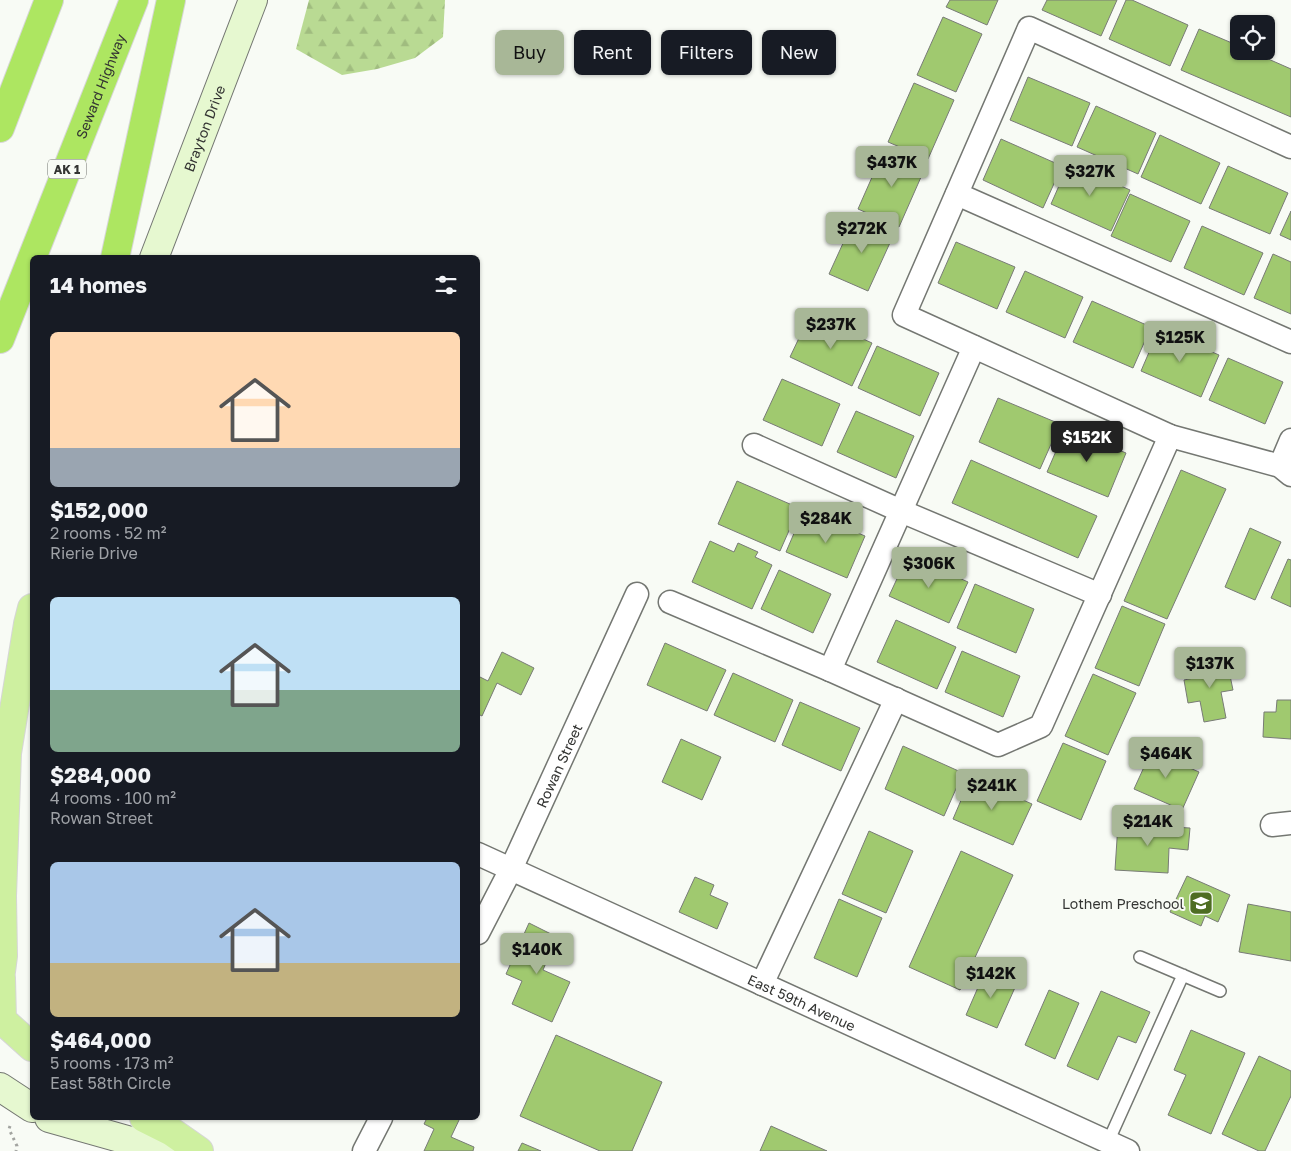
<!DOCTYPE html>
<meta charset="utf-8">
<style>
:root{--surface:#171b24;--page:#20242c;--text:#f1f3f6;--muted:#9ea1a6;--accent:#a8b797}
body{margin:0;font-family:"Golos Text",sans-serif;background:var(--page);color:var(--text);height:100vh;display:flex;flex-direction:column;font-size:19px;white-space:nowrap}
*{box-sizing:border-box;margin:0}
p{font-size:16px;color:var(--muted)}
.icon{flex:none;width:28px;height:28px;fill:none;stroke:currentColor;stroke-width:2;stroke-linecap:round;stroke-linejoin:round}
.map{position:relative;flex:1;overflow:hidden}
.details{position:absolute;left:30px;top:255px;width:450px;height:865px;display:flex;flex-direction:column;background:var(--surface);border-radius:8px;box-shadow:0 1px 4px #0004}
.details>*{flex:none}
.banner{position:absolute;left:495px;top:30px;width:475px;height:45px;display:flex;gap:10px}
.tools{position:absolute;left:1230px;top:15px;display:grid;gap:10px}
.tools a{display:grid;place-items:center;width:45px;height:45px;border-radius:8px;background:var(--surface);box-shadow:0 1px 4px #0004;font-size:25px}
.price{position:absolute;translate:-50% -42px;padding:0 11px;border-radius:5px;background:var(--accent);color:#111;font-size:16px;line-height:32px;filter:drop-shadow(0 1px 2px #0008)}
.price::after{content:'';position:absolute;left:50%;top:30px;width:15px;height:11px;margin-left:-8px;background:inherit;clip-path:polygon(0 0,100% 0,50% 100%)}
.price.current{background:#222;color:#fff}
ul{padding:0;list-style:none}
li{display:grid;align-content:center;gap:10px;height:265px;padding:0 20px}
li span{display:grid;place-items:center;height:155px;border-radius:8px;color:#555}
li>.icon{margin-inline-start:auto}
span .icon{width:90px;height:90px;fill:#fffc;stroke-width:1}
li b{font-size:21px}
h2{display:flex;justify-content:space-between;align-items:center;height:60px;padding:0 20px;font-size:21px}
.chip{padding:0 18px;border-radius:8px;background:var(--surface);box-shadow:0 1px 4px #0004;font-size:18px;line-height:45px}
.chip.current{background:var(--accent);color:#111}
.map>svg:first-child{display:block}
.forest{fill:url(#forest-firs)}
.building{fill:#a0c96f;stroke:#787b76}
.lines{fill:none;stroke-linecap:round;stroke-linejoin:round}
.lane-casing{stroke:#747772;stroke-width:14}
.street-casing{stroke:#747772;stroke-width:25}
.secondary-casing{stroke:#747772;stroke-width:30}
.primary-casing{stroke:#d6d6d6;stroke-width:30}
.highway-casing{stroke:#d6d6d6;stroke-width:30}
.path{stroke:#a2a4a0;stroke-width:3;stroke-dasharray:2.5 4;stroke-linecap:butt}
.lane{stroke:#fff;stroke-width:11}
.street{stroke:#fff;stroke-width:22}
.secondary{stroke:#e6f8d0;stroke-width:28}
.primary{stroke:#cef0a0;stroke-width:28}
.highway{stroke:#ade661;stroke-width:28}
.labels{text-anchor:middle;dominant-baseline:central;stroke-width:4;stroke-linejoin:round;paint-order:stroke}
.shield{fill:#f8fbf5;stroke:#6e706c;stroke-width:1}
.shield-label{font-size:12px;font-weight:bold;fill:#333432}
.street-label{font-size:14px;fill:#333432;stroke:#f8fbf5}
.poi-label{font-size:14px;fill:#333432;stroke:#f8fbf5;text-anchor:end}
</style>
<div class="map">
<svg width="1291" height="1151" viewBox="0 0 1291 1151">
<defs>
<pattern id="forest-firs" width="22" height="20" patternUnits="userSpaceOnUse" patternTransform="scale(1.25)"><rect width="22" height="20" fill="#b9da93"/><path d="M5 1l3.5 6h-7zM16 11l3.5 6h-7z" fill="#a0bc7f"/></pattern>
</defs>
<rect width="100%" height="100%" fill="#f8fbf5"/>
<!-- forest -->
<path class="forest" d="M309,0H445L443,37L415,58L377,69L342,75L296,49Z"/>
<!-- building -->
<path class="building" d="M950,0H998L987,25L946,7Z
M1047,0H1117L1101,36L1042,10Z
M1126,0H1132L1188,25L1170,66L1109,39Z
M943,17L982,34L956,92L917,75Z
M1199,29L1239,46V51H1250L1291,69V117L1181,70Z
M1028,77L1090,103L1072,146L1010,120Z
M914,83L954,100L928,159L888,142Z
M1096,106L1156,133L1138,174L1077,147Z
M1160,135L1220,163L1201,204L1141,177Z
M1001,139L1062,166L1043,208L983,180Z
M884,150L925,168L899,227L858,209Z
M1069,163L1130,190L1111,231L1051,204Z
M1228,166L1288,193L1270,234L1209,208Z
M1130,194L1190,221L1171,262L1111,236Z
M1291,211V240L1280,235Z
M855,217L894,234L868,291L829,274Z
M1202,226L1263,253L1244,295L1184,268Z
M956,242L1015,267L997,309L938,283Z
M1273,254L1291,262V314L1254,298Z
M1025,271L1083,297L1065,338L1006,312Z
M1092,301L1151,327L1133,368L1073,342Z
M810,315L872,343L852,386L790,357Z
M1159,329L1219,355L1201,397L1141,371Z
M877,346L939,373L920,416L858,388Z
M1228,358L1283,382L1265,424L1209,400Z
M782,379L840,404L822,446L763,420Z
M998,398L1060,424L1040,469L979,442Z
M856,411L914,436L896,478L837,452Z
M1066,428L1126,453L1108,497L1047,472Z
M971,460L1097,516L1078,558L952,503Z
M1181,470L1226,489L1167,619L1124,601Z
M737,481L799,508L780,551L718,524Z
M804,510L865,536L847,578L786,552Z
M1250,528L1281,542L1255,600L1225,587Z
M710,541L734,552L738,543L758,552L755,557L772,565L752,609L692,582Z
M908,555L968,582L949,623L889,596Z
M1288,559L1291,560V607L1271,598Z
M779,570L831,594L813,633L761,609Z
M975,584L1034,609L1016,653L957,628Z
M1122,606L1165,624L1139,686L1095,668Z
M896,620L956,647L937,689L877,662Z
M665,643L726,670L707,711L647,685Z
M962,651L1020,676L1003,717L945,692Z
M502,652L534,668L521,695L497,683L482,716L478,714V676L488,681Z
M1227,661L1233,690L1221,692L1226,718L1204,722L1200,701L1188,703L1184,680L1194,678L1192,667Z
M733,673L793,700L775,742L714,715Z
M1093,674L1136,693L1108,755L1065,736Z
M1277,700H1291V739L1263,737L1264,712H1276Z
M800,702L860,728L841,771L782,745Z
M681,739L721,757L702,800L662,782Z
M1063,743L1106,761L1081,820L1037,801Z
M1155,743L1168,750L1165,757L1199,772L1182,810L1134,789Z
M903,746L963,773L944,816L885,789Z
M971,777L1032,804L1013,845L953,819Z
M1118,824L1190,828L1188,850L1169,848L1168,873L1115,870Z
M869,831L913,851L886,913L842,894Z
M961,851L1013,875L960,990L909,967Z
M1187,876L1230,895L1218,922L1205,916L1201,926L1170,912Z
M695,877L714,885L710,895L728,903L717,929L679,912Z
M839,899L882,918L857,977L814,958Z
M1248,904L1291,912V961L1239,952Z
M529,923L557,937L543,970L570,982L552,1022L512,1004L522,981L506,974Z
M986,969L1017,983L997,1028L966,1015Z
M1049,990L1079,1003L1055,1059L1025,1045Z
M1101,991L1150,1012L1136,1043L1118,1036L1098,1080L1067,1066Z
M1191,1030L1245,1053L1211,1134L1168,1115L1186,1075L1174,1070Z
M556,1035L662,1082L632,1151H600L520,1116Z
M1259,1056L1291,1071V1096L1265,1151H1259L1222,1134Z
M427,1118H460L451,1137L474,1147L473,1151H424L434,1129L424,1124Z
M771,1126L827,1151H760Z
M522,1143L541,1151H518Z"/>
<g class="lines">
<!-- lane casing -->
<g class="lane-casing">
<path id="lane" d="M1140,957L1220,991
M1108,1142L1183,975"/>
</g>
<!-- street casing -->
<g class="street-casing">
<g id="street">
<path d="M1291,147L1029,28L904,315L1170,436L1280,466L1291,475"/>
<path d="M957,194L1291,342"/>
<path d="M754,445L901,511L1100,595"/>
<path d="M1280,466L1291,440"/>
<path d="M670,602L830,670L998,745L1041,726L1170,436"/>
<path d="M830,670L974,347"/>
<path d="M1272,825L1291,823"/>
<path id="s1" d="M478,854L1128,1151"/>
<path id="s2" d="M478,933L511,869L637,594"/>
<path d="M762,984L896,699"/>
<path d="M364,1151L381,1118"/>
</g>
</g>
<!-- secondary casing -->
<g class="secondary-casing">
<g id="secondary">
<path id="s3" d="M154,258L253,0"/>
<path d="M0,1087L32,1108"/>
<path d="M49,1118L166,1151"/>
</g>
</g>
<!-- primary casing -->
<g class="primary-casing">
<path id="primary" d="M1,978L2,1020L32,1047
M0,979L3,956L2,896L7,753L28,624L32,608
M144,1118L172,1132L199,1151"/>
</g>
<!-- highway casing -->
<g class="highway-casing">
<g id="highway">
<path d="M0,128L49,0"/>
<path d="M115,258L171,0"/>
<path id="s4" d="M0,339L134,0"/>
</g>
</g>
<!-- path -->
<path class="path" d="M10,1126L9,1129L17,1146L16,1151"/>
<!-- lane -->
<use href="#lane" class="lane"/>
<!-- street -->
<use href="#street" class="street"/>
<!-- secondary -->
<use href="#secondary" class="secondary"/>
<!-- primary -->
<use href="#primary" class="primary"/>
<!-- highway -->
<use href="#highway" class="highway"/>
</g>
<!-- icons -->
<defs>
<g id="school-square" transform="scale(1.25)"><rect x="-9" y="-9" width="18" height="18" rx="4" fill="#4e6d22" stroke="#f8fbf5"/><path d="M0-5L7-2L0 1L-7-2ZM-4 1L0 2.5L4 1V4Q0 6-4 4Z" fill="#fff"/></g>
</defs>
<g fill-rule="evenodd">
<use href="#school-square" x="1201" y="903"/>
</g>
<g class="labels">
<!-- shield labels -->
<rect class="shield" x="48" y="159.5" width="38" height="19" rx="4"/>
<g class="shield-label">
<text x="67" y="169">AK 1</text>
</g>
<!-- street labels -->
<g class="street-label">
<text stroke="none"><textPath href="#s4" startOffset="272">Seward Highway</textPath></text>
<text stroke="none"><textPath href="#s3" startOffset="139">Brayton Drive</textPath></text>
<text stroke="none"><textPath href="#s2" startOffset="186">Rowan Street</textPath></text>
<text stroke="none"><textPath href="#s1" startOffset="356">East 59th Avenue</textPath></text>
</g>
<!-- poi labels -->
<g class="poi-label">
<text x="1184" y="903">Lothem Preschool</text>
</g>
</g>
</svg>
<div class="tools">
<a><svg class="icon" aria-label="locate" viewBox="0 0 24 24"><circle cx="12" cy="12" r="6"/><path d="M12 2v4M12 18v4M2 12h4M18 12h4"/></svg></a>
</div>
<b class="price" style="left:892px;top:188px">$437K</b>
<b class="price" style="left:1090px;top:197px">$327K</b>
<b class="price" style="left:862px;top:254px">$272K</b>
<b class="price" style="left:831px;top:350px">$237K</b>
<b class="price" style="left:1180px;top:363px">$125K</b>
<b class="price current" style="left:1087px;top:463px">$152K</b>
<b class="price" style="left:826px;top:544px">$284K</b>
<b class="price" style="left:929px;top:589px">$306K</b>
<b class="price" style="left:1210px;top:689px">$137K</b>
<b class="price" style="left:1166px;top:779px">$464K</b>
<b class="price" style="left:992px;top:811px">$241K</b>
<b class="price" style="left:1148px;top:847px">$214K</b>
<b class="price" style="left:537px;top:975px">$140K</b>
<b class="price" style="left:991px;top:999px">$142K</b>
<div class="banner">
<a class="chip current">Buy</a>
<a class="chip">Rent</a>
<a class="chip">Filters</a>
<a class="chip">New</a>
</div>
<section class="details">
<h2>14 homes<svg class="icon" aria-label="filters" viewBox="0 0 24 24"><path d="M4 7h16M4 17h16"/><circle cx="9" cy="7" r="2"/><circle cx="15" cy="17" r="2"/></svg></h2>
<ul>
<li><span style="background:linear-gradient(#ffd9b3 75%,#9aa5b1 0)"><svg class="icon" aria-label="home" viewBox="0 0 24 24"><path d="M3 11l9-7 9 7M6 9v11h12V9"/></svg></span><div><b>$152,000</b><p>2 rooms · 52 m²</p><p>Rierie Drive</p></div></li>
<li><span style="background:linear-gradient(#bfe0f5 60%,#7fa58c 0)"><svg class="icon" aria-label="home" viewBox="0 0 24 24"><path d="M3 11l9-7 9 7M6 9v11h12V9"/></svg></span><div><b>$284,000</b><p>4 rooms · 100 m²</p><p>Rowan Street</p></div></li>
<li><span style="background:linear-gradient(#a9c7e8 65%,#c2b280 0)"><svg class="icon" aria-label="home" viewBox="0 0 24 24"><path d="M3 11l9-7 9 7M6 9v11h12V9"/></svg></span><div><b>$464,000</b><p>5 rooms · 173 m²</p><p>East 58th Circle</p></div></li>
</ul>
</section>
</div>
